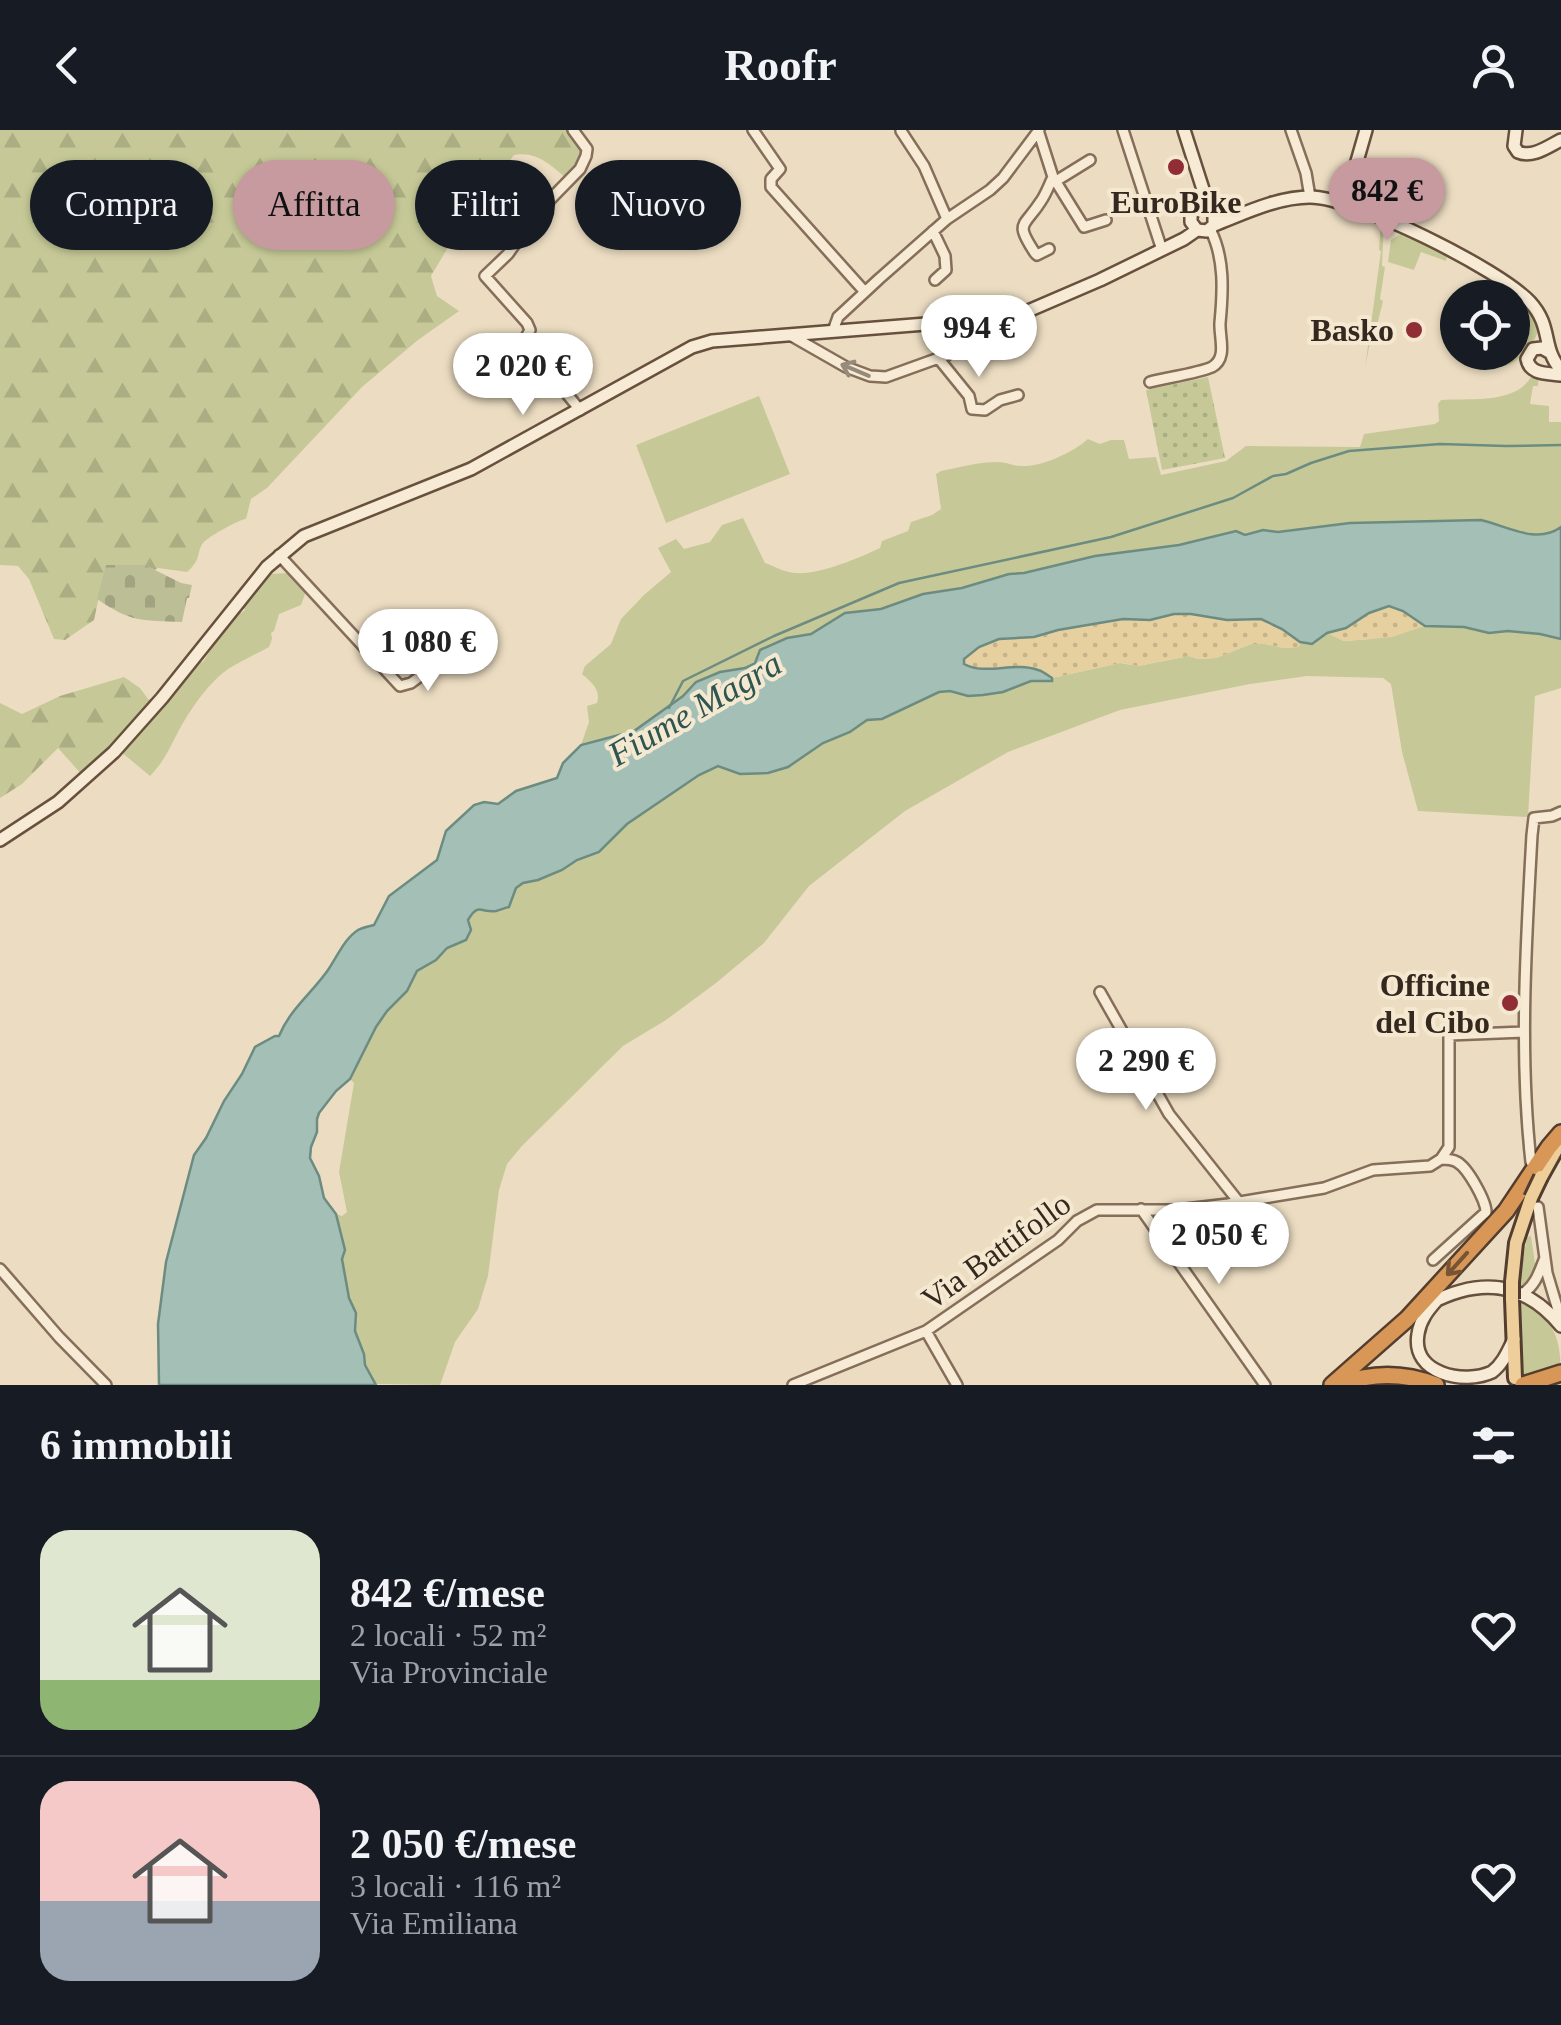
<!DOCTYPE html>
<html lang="it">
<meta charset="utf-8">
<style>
:root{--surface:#171b24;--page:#20242c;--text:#f1f3f6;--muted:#9ea1a6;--line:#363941;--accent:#c69a9f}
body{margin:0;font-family:"Times New Roman",serif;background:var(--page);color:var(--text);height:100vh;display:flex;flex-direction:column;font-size:38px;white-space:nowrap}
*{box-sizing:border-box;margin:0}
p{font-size:32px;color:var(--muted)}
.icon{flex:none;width:55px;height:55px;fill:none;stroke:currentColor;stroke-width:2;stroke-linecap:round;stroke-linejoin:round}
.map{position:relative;height:1255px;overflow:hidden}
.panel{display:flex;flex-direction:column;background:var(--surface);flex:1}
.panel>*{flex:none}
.banner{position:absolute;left:30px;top:30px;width:1000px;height:90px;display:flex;gap:20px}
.controls{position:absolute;left:1440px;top:150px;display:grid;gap:20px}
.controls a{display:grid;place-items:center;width:90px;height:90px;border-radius:50%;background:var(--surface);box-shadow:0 2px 8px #0004;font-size:50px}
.price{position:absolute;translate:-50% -85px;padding:0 22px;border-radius:35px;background:#fff;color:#222;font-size:32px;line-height:65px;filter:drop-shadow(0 2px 5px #0008)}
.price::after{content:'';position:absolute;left:50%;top:60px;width:30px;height:22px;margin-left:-15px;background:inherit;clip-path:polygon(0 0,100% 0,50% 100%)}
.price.on{background:var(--accent);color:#111}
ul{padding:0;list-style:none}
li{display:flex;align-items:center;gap:30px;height:250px;padding:0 40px}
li+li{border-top:2px solid var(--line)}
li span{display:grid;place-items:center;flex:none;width:280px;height:200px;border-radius:30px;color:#555}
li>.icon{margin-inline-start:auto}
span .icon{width:120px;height:120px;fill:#fffc;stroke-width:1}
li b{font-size:42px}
h2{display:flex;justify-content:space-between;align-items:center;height:120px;padding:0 40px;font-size:42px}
.chip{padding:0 35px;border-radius:45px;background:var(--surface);box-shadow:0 2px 8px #0004;font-size:35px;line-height:90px}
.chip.on{background:var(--accent);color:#111}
header{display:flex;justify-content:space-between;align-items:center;height:130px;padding:0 40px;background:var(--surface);font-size:45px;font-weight:600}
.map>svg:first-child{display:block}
.grass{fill:#c6c997}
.forest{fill:url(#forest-firs)}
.sand{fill:url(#sand-dots)}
.cemetery{fill:url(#cemetery-stones)}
.garden{fill:url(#garden-dots)}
.water{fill:#a4bfb5;stroke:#6c8c82;stroke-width:2.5}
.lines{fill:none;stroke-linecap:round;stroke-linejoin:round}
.stream{stroke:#6c8c82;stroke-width:2.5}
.street-casing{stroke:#856e5a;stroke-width:14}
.secondary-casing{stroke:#67503d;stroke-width:16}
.primary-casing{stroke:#533d2e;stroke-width:18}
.highway-casing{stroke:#533d2e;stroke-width:20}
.street{stroke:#f7ebd5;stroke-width:9}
.secondary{stroke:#f7ebd5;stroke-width:11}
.primary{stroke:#eecf9b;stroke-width:12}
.highway{stroke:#d89756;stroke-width:15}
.primary-bridge-casing{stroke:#533d2e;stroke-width:18;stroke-linecap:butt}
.primary-bridge{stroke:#eecf9b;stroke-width:12}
.oneway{stroke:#968a7a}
.oneway2{stroke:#765434}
.poi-dot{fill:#912d34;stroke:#f4e8d1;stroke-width:4}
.labels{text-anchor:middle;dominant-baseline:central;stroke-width:8;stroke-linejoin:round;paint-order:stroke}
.poi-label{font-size:32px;font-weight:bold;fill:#35281e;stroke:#f4e8d1;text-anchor:end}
.street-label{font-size:32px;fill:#35281e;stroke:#f4e8d1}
.water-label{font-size:35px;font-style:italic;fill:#2e5550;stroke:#f4e8d1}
</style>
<header><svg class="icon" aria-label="back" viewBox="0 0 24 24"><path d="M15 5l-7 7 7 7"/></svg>Roofr<svg class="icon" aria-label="person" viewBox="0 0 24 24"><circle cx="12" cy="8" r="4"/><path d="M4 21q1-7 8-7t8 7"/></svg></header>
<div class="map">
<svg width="1561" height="1255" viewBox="0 0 1561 1255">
<defs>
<pattern id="forest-firs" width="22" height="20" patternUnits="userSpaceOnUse" patternTransform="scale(2.5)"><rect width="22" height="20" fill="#c6c997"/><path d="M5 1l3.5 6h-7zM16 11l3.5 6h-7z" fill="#abad82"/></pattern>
<pattern id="sand-dots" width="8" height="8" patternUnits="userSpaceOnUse" patternTransform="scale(2.5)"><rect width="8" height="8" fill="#e7d0a0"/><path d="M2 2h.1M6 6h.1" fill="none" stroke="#c7b389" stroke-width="1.8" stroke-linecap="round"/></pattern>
<pattern id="cemetery-stones" width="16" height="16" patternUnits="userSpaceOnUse" patternTransform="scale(2.5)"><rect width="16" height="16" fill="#bcbe96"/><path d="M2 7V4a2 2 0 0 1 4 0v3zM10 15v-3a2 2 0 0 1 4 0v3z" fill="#a2a381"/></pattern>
<pattern id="garden-dots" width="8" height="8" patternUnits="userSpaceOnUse" patternTransform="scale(2.5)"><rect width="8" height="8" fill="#c6c997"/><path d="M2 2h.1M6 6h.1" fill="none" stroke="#abad82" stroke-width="1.8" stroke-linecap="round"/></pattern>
</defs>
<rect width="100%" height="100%" fill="#ecddc2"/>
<!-- grass -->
<path class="grass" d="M1381,89L1384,91L1382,136L1385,137L1380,169L1383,171L1373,212H1370L1365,238L1381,121L1379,120Z
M1402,103L1447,125L1446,131L1421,122L1414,140L1388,132L1391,110Z
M1529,182C1542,200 1539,206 1526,220C1516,231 1513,236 1497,237C1524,220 1527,213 1529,182Z
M1539,244L1538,256H1533L1530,274L1549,276V292H1561V397L1552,404L1527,405L1481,390L1350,393L1277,402L1263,400L1245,405L1236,402L1179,415L1095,426L1024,443L1009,444L962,458L923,464L881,479L845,483L811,504L787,508L745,538L720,542L696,552L683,566L634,601L581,615L589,592L587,576L597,573C601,559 591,552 582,544L585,536L611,514L621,489L644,465L671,442L658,418L676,409L684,419L710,412L722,395L743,388L765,433C774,436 786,443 796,443C819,445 859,428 880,418L882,411L908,401L911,392L932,385L941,379L936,344L941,341C960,337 979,332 998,332C1006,332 1013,336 1021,336C1042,337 1072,323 1088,309L1100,314L1111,310H1124L1129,329L1156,327L1161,345L1226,331L1246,316L1360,317L1364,304L1435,294L1439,291L1438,274L1441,270C1470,268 1517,275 1532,245Z
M759,266L790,344L666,393L636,315Z
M296,440L312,458L305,464L301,475L279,484L274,501L271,503L272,509L269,517C256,524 241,531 228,539C210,552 194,574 183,593C172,612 166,630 150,646L120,621L195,533L203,532L235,482L241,483L245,480L242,474L269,444L289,443Z
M1425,496L1464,497L1489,503L1508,501L1540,504L1561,509V558L1535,566L1528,687L1418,681L1402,622L1391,554L1383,548L1307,546L1250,554L1120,580L1008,622L905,681L809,756L764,813L716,853L666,890L623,916L522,1016L507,1034L499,1060L488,1146L478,1179L455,1212L440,1255L375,1254L365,1235L364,1223L355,1201L356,1183L349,1168L336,1084L342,1086L347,1082L339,1042L354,953L350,949L376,897L387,881L407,861L417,841L436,830L447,818L466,810C471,766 478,787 509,777L515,758L523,753L538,750L562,740L577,730L599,722L627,694L699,645L718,636L740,644L768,643L788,637L823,613L850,602L867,590L882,589L939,562L950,561L968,566L983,565L1003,562L1031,551H1051L1052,548L1120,533L1138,536L1189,526L1198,529L1216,528L1251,514H1265L1284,518L1299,517L1300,512L1312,514L1327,503L1344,511L1371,509Z
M1531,1106L1536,1140L1527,1156L1523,1157L1519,1152L1527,1107Z
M1520,1168C1559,1193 1561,1211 1561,1255H1522Z"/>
<!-- forest -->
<path class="forest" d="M0,0H568C589,21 589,28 567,49C551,35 536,21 514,25L462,94L431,146L437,166L459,181L418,210L362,257L267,358L251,369L246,389C238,390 208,407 203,413C196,423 202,429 187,442L158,438L155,440L145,435H106L94,490L65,510L54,509L29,449L18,436L0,435Z
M124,547L140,558L148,569L154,570L113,616L83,646L58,618L22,654L0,668V573L22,584L60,566Z"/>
<!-- sand -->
<path class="sand" d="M1389,476L1403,481L1425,496L1392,507L1371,509L1344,511L1327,503C1350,497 1366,481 1389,476Z
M1174,484L1212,485L1227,490L1261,489L1282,499L1300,512L1299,517L1284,518L1265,514H1251L1216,528L1198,529L1189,526L1138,536L1120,533L1052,548C1047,545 1043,541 1038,539C1014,531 986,546 964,534V529L979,517L999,509L1034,507L1058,500L1123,489L1150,490Z"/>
<!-- cemetery -->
<path class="cemetery" d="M106,435H145L181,453L192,455L189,468H187L182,492C141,490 132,493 97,469Z"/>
<!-- garden -->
<path class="garden" d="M1208,247L1225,328L1162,340L1146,260Z"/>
<!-- water -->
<path class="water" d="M1481,390C1507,396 1537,415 1561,397V509L1540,504L1508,501L1489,503L1464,497L1425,496L1403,481L1389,476L1369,483L1346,498L1327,503L1312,514L1300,512L1282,499L1261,489L1227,490L1191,484H1174L1150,490L1123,489L1058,500L1034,507L999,509L979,517L964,529V534C986,546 1014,531 1038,540C1043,541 1047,545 1052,548V551H1031L1003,562L983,565L968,566L950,561L939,562L882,589L867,590L850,602L823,613L788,637L768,643L740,644L718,636L699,645L627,694L599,722L577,730L562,740L538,750L523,753L516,758L509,777C504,778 500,780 496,781C480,783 479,772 468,790L471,800L466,810L447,818L436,830L417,841L407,861L387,881L376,897L350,949L336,961L319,983L317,989V1002L311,1017L310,1028L319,1046L324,1068L336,1084L345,1120L342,1129L349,1168L356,1183L355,1201L364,1224L365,1235L376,1255H159L158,1194L166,1132L194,1025L206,1008L224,971L242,944L255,917L275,906H279C290,879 312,863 328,840C337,827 344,809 358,800C361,798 370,796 374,795L389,766L437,730L446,701L474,675L484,672L498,674L516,661L557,648L563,633L581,615L634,601L683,566L696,552L720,542L745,538L755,533L760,520L787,508L811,504L845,483L881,479L923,464L962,458L1009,444L1024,443L1095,426L1179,415L1236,401L1245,405L1263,400L1278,402L1350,393Z"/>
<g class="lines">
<!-- stream -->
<path class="stream" d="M669,578L683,551L774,506L899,453L1111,407L1233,368L1273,346L1286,344L1311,333L1349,321L1440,314L1506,316L1561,315"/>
<!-- street casing -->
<g class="street-casing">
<path id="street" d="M573,0L587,19L586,26L580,39L536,84L508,124L485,146L527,193L530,200L524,211L580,280
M753,0L780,39L771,49V57L865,162
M1038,0L1053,47L1084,97L1106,90
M1123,0L1162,120
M1291,0L1306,43L1310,67
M901,1L924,36L947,89
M1056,51L1090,30
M933,101L945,126L946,140L935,150
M1049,119L1037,125L1035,123C1014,91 1024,98 1041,71C1046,64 1049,55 1053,47
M833,201L838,187L879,149L947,89L990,60L1003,48L1039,0
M790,205L846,237L870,246L886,247L947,225L974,206L1001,193L1006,188
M939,229L969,266L972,279L985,280L1000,270L1018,265
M1150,252C1165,248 1199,243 1212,237C1228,228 1219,207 1220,193C1223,162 1225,128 1210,99
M279,425L400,556L411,553L438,533
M1100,862L1169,984L1238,1071
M1531,1032C1519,924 1526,813 1532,705L1534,688L1552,686L1561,682
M1538,1077L1547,1143L1558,1180L1559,1193
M1141,1079L1265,1255
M1433,1130L1486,1082C1486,1071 1468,1038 1457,1032C1452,1029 1446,1029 1441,1029
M0,1139L59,1207L106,1255
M1522,1164C1535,1156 1539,1143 1544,1130
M926,1201L957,1255
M793,1255L926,1201L1058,1110L1077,1091L1097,1080H1177L1228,1074L1324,1058L1373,1040L1430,1036L1441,1029L1449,1017V905L1524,902"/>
</g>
<!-- secondary casing -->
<g class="secondary-casing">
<path id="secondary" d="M1184,0L1209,78
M1516,0L1514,16L1518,22C1533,28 1547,17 1561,10
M1345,73L1366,0
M1214,85V95L1207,101L1197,100L1191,92V84L1200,77L1209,78L1214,85L1227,86
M1214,95C1243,84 1277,67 1310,67C1355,67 1499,139 1530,172C1553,197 1541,217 1561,240
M1549,222L1542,218L1533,219L1527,229C1530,245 1547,243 1561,245
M0,710L58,672L114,622L162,568L267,437L304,406L471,339L692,217L712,211L1014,187L1100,150L1184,109L1197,100
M1437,1170C1428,1180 1420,1190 1418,1204C1411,1244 1464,1255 1492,1242C1503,1234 1508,1221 1514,1209
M1431,1173C1481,1147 1525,1152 1561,1196"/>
</g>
<!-- primary casing -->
<g class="primary-casing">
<path id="primary" d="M1541,1047L1561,1011
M1512,1152L1516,1113L1531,1068
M1512,1169L1515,1248"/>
</g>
<!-- highway casing -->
<g class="highway-casing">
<path id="highway" d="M1332,1255L1407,1189L1506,1081L1549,1017L1561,1003
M1339,1255C1372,1242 1403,1242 1436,1255
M1523,1255L1561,1243"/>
</g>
<!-- street -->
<use href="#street" class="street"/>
<!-- secondary -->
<use href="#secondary" class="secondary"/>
<!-- primary -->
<use href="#primary" class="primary"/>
<!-- highway -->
<use href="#highway" class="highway"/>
<!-- primary-bridge casing -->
<g class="primary-bridge-casing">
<path id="primary-bridge" d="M1531,1068L1541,1047
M1512,1152V1169"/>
</g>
<!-- primary-bridge -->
<use href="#primary-bridge" class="primary-bridge"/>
</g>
<!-- one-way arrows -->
<defs><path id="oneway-shaft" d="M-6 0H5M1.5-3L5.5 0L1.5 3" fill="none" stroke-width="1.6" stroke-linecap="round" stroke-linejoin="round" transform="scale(2.5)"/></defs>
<use class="oneway" href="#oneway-shaft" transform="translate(855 240) rotate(-157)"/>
<use class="oneway2" href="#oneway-shaft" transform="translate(1457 1134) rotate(132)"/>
<!-- markers -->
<g class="poi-dot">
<circle cx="1176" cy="37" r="10"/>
<circle cx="1414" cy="200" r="10"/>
<circle cx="1510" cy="873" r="10"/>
</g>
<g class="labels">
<!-- poi labels -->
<g class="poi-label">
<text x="1176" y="72" text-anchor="middle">EuroBike</text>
<text x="1394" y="200">Basko</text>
<text x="1490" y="855">Officine<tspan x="1490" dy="37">del Cibo</tspan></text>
</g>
<!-- street labels -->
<g class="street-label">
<text transform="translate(996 1121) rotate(-36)">Via Battifollo</text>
</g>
<!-- water labels -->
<g class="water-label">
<text transform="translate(695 579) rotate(-30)">Fiume Magra</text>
</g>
</g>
</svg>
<div class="controls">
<a><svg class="icon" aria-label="locate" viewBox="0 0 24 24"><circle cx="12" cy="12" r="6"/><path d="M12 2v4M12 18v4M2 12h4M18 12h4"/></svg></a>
</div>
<b class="price on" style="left:1387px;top:113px">842 €</b>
<b class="price" style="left:979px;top:250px">994 €</b>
<b class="price" style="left:523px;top:288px">2 020 €</b>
<b class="price" style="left:428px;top:564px">1 080 €</b>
<b class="price" style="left:1146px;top:983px">2 290 €</b>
<b class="price" style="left:1219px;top:1157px">2 050 €</b>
<div class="banner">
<a class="chip">Compra</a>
<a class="chip on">Affitta</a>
<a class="chip">Filtri</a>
<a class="chip">Nuovo</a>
</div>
</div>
<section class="panel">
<h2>6 immobili<svg class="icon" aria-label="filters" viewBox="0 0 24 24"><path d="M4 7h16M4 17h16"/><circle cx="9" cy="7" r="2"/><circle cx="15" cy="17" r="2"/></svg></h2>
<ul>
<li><span style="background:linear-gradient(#dfe7d0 75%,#8fb573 0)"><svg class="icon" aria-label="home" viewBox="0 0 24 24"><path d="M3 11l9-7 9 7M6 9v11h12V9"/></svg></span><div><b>842 €/mese</b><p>2 locali · 52 m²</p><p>Via Provinciale</p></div><svg class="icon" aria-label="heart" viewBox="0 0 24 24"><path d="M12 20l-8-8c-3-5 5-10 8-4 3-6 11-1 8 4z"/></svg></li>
<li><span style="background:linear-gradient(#f6c9c9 60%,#9aa5b1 0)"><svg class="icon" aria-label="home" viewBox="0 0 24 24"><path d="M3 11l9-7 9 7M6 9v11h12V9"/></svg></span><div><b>2 050 €/mese</b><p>3 locali · 116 m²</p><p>Via Emiliana</p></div><svg class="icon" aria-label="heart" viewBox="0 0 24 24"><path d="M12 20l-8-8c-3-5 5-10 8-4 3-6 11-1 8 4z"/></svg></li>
</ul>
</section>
